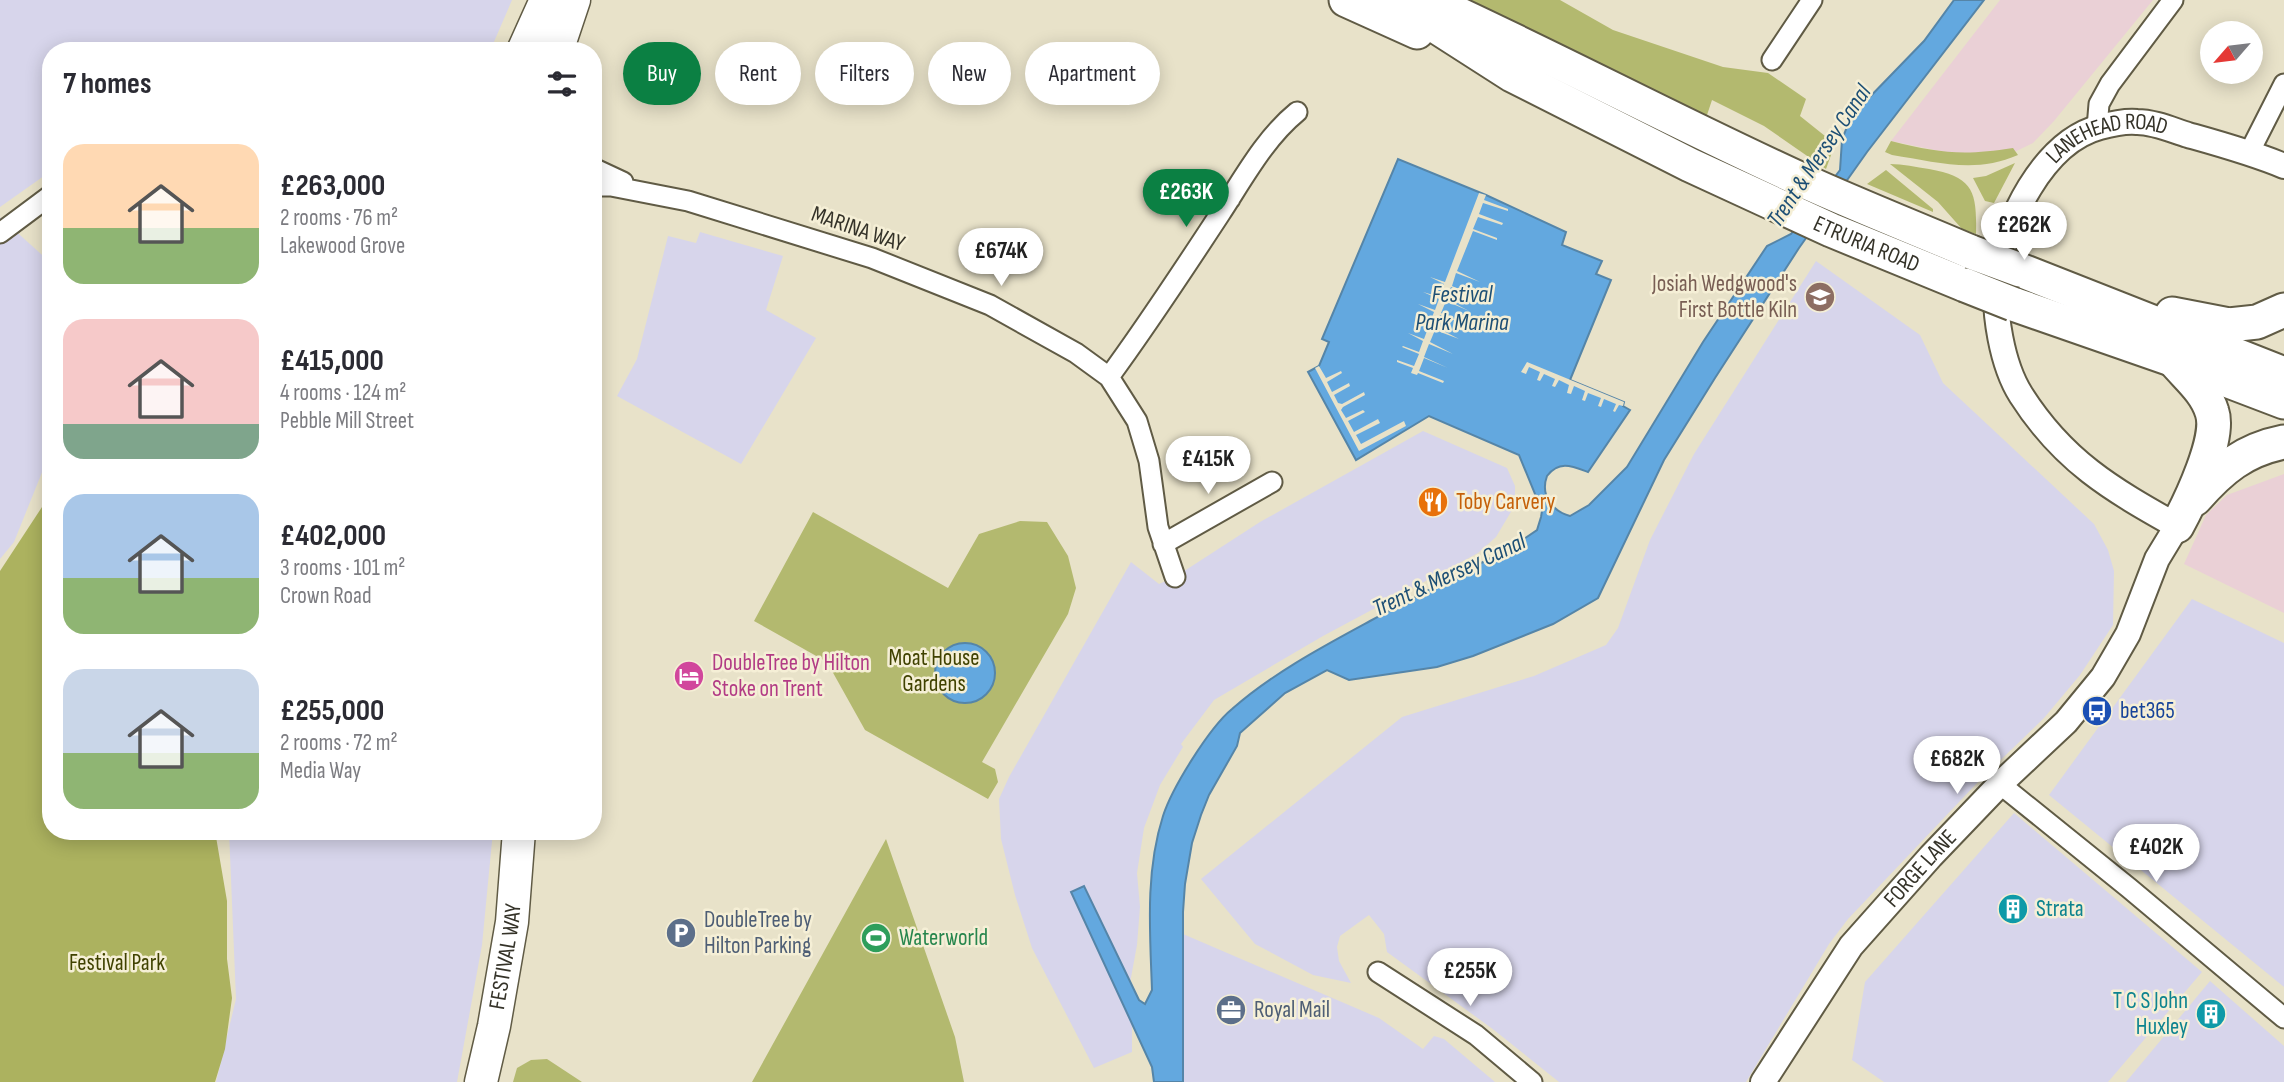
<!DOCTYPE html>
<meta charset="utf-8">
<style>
:root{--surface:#fff;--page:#f2f2f3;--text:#2b2b33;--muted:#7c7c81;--accent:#0b8043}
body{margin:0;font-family:"Sofia Sans Condensed",sans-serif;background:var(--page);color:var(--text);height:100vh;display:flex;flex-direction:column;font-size:26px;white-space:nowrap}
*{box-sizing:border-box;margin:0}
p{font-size:23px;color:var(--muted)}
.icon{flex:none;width:38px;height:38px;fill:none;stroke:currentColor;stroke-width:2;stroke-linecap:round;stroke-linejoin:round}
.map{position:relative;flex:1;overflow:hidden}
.panel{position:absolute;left:42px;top:42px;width:560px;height:798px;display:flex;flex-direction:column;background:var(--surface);border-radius:28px;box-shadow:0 4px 18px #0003}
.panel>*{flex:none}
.hud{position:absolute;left:623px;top:42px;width:665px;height:63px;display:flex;gap:14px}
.needle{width:46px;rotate:242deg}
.fabs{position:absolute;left:2200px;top:21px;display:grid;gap:14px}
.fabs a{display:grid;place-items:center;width:63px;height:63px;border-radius:50%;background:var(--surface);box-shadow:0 4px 18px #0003;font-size:35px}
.price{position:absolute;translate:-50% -60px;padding:0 16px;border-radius:24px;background:#fff;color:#222;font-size:23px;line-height:46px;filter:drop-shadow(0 2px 4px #0008)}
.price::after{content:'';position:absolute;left:50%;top:42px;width:21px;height:16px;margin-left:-10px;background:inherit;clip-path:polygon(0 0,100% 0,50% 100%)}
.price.active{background:var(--accent);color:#fff}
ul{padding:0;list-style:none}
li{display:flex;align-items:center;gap:21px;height:175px;padding:0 21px}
li span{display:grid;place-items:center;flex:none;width:196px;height:140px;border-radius:21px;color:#555}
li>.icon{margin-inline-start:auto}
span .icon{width:84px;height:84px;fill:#fffc;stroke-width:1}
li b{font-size:30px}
h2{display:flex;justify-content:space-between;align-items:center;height:84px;padding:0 21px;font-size:30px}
.tag{padding:0 24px;border-radius:32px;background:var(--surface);box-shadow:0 4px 18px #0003;font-size:24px;line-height:63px}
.tag.active{background:var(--accent);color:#fff}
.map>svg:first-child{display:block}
.commercial{fill:#d7d5eb}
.industrial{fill:#ead0d6}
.green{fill:#b3b96f}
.forest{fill:#acb25f}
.water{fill:#63a8df;stroke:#5585a8;stroke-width:2}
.pier{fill:#e8e2c9}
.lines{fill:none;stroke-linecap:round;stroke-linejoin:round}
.minor-casing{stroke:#605b45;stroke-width:23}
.tertiary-casing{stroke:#605b45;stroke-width:28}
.primary-casing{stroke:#605b45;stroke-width:35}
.trunk-casing{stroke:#605b45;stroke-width:37}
.minor{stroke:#fff;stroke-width:19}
.tertiary{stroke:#fff;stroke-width:24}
.primary{stroke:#fff;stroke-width:32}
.trunk{stroke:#fff;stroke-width:33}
.trunk-bridge-casing{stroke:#605b45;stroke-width:37;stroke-linecap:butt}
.trunk-bridge{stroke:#fff;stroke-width:33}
.labels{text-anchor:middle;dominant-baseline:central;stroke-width:5;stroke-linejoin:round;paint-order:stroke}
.street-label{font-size:23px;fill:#353329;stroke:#f5efd6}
.education-label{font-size:23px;fill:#785e54;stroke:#f5efd6;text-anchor:end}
.food-label{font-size:23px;fill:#c56008;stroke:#f5efd6;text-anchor:start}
.park-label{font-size:23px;fill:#404200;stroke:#f5efd6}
.hotel-label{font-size:23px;fill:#b23c85;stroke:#f5efd6;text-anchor:start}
.transit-label{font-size:23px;fill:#164399;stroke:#f5efd6;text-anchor:start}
.culture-label{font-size:23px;fill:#0d838f;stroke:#f5efd6;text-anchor:start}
.service-label{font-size:23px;fill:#4e5e75;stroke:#f5efd6;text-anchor:start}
.leisure-label{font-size:23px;fill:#27864d;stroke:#f5efd6;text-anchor:start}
.water-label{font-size:24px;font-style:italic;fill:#1d4f75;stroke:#f5efd6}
</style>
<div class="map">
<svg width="2284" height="1082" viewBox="0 0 2284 1082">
<rect width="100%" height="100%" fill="#e8e2c9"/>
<!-- commercial -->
<path class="commercial" d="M0,0H512L490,51H51V171L0,207Z
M0,217L51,263V450L14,542L0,559Z
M700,232L783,256L766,310L816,338L741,464L617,396L637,359L668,236L696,243Z
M1816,261L1920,335L1943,383L2094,524L2108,550L2114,571L2113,625L2080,675L2044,718L1979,781L1848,919L1829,944L1746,1082H1559L1494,1030L1387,952L1384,934L1369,915L1340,936L1337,947L1339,961L1351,983L1313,975L1255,944L1201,879L1402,717L1534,676L1606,645L1618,628L1650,540L1694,454Z
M1423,431L1507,468L1515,486V505L1496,537L1478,553L1323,636L1214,700L1181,744L1183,747L1160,785L1144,828L1137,873L1140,907L1137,945L1130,983L1084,887L1071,892L1132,1023V1052L1094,1068L1032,948L1015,895L1001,839L999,799L1009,777L1131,562L1159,584L1175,577L1260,522Z
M2192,599L2284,643V987L2049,795Z
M2014,813L2202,972L2108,1082H1884L1852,1060L1865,982Z
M229,831H493L482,945L457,1082H216L236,999Z
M1183,934L1379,1018L1423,1049L1434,1036L1444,1039L1495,1082H1183Z
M2210,981L2284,1046V1082H2126Z"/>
<!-- industrial -->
<path class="industrial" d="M2000,0H2153L2054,121L2033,143L2000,159L1983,160L1891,141Z
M2284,474V613L2184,564L2206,515L2227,495Z"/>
<!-- green -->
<path class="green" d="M1471,0H1560L1613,30L1723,67L1768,73L1806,99L1800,116L1835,144L1826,169L1764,126L1712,100L1706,118L1496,15Z
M1891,141C1939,153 1963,156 2013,148L2018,155C1975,174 1937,162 1892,155L1885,152Z
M2015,163L1994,203L1985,201L1973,178L1986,176Z
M1890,164C1903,164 1916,167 1929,169C1974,177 1977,192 1976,234L1962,229L1938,202Z
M1886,170L1933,209V212L1867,184Z
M813,512L948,588L979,534L1020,521L1047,522L1068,556L1076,588L1068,614L982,762L995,769L998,782L988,799L865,730L827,662L754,621Z
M886,839L955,1037L964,1082H752Z
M547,1059L582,1082H513L517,1068L531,1060Z"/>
<!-- forest -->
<path class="forest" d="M51,481V831H215L227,901V959L232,998L225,1049L215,1082H0V571L42,507Z"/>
<!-- water -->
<path class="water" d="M1954,0H1984L1867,152L1799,248L1715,378L1664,460L1598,598L1553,624L1473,656L1437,667L1349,680L1327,670L1285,693L1240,733L1237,746L1209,795L1201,815L1192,843L1185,884L1183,912V1082H1154L1152,1067L1071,892L1084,886L1139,1000L1145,1004L1152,990C1150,933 1145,872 1163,816C1172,788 1209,728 1232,709C1273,673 1322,647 1370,621C1417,596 1464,572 1512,547L1537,530L1541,517L1542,511L1519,455L1429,416L1356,460L1308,372L1319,366L1329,342L1322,339L1398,159L1486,195L1566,232L1562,245L1602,261L1596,274L1611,280L1570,380L1624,402L1623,406L1630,410L1588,472C1572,466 1559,460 1547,476C1540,495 1552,511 1570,516L1589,505L1627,467L1703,342L1767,246L1791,234L1840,170L1842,140L1848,124L1863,104L1924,41Z
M935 673a30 30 0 1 1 60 0a30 30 0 1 1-60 0Z"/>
<!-- pier -->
<path class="pier" d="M1479,193L1486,195L1484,200L1508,209V211L1483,203L1479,214L1503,223L1502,225L1478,217L1473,229L1497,238V240L1473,231L1457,271L1480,282L1456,273L1452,286L1475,297L1451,287L1446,299L1469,311L1446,301L1441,313L1465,324L1440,315L1436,327L1459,339L1435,330L1430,342L1453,354L1429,344L1424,357L1448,368L1424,358L1419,371L1444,381L1443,383L1418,373L1417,375L1411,373L1413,368L1397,362V360L1414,366L1419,354L1402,347L1403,346L1419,352L1423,341L1408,333L1424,339L1434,312L1418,304L1435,310L1439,299L1423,292L1440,297L1444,284L1430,277L1445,282Z
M1527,362L1624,402L1623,406L1619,405L1615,412L1613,411L1616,404L1604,399L1601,407L1598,406L1601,398L1588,393L1585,401L1582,400L1585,391L1574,386L1571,394L1567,393L1569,385L1559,380L1555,387L1552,386L1555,379L1544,374L1540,381L1537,380L1540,372L1529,367L1526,374L1521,372Z
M1319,366L1326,378L1341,371L1342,373L1327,382L1332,392L1349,383L1350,386L1334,395L1338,403L1342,404L1364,392L1365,395L1343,407L1341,410L1346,418L1363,410L1365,412L1348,421L1354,432L1378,419L1380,423L1356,435L1361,444L1404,421L1406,426L1359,451L1315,368Z"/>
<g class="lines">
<!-- minor casing -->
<g class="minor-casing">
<path id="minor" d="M1772,60L1812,0
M2097,128L2099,104L2110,84L2173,0
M2249,153L2284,84
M593,168L623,182
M593,186H611L688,201L872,258L990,305L1076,353L1109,377L1137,421L1149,461L1158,527L1175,577
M1208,187L1230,199
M0,233L51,195
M1109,377C1148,324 1184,269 1220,214C1243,179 1265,138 1297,112
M1163,544L1272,482
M2000,784L2129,888L2284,1018
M1378,972L1476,1035L1532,1082"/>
</g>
<!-- tertiary casing -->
<g class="tertiary-casing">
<g id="tertiary">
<path id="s1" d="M1763,1082L1851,946L1931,856L2000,784L2066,722L2103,677L2128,634L2157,559L2177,526C2111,489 2063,461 2021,395C2002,365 1993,312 1997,277C2004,223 2043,142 2100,127C2111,124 2126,121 2137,122C2154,122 2172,130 2188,135C2220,144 2253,153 2284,166"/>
</g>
</g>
<!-- primary casing -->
<g class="primary-casing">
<g id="primary">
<path d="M523,51L546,0"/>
<path d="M557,51L574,0"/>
<path id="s2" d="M481,1082L494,1026L512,922L519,831"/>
</g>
</g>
<!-- trunk casing -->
<g class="trunk-casing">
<g id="trunk">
<path d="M1346,0L1417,32"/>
<path id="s3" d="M1395,0L1512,75L1690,165L1831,230L1965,285"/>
<path d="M1428,0C1555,58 1677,123 1804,181C1859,206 1915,228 1971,252"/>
<path d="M2020,270L2284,374"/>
<path d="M2013,304L2171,359L2284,402"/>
<path d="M2172,314L2229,325L2257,322L2284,310"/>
<path d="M2176,363C2189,378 2206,392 2212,412C2221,438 2190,502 2177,526"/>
<path d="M2195,499C2221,469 2244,450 2284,442"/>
</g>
</g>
<!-- minor -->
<use href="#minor" class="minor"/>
<!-- tertiary -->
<use href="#tertiary" class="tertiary"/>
<!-- primary -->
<use href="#primary" class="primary"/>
<!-- trunk -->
<use href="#trunk" class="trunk"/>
<!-- trunk-bridge casing -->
<g class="trunk-bridge-casing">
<path id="trunk-bridge" d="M1971,252L2020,270
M1965,285L2013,304"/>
</g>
<!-- trunk-bridge -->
<use href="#trunk-bridge" class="trunk-bridge"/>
</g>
<!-- icons -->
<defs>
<g id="school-disc" transform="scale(1.575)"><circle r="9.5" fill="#8d6e63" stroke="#f5efd6"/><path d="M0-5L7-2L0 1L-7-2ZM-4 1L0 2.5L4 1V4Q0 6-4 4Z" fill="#fff"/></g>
<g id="restaurant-disc" transform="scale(1.575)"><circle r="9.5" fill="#e8710a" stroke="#f5efd6"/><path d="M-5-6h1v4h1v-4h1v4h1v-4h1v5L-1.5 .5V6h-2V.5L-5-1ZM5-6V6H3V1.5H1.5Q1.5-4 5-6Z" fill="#fff"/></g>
<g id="hotel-disc" transform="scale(1.575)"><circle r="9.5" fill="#d1479c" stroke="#f5efd6"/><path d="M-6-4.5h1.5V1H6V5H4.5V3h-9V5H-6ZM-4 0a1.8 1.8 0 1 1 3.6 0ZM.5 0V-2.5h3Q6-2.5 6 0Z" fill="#fff"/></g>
<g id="bus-disc" transform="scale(1.575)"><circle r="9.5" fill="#1a4fb4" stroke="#f5efd6"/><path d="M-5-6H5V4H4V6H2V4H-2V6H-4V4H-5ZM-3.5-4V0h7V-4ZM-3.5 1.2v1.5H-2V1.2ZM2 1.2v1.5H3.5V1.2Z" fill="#fff"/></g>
<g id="building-disc" transform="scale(1.575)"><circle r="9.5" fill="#0f9aa8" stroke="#f5efd6"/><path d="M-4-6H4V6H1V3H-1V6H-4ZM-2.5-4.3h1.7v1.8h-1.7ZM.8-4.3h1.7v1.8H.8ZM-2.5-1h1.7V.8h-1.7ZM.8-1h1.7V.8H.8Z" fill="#fff"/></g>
<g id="parking-disc" transform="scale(1.575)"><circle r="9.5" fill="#5c6f8a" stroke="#f5efd6"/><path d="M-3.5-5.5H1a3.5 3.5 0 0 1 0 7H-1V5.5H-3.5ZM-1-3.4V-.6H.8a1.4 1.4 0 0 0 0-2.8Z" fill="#fff"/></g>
<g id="stadium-disc" transform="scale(1.575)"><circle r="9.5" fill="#2e9e5b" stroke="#f5efd6"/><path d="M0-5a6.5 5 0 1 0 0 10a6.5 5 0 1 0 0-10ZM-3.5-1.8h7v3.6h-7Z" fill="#fff"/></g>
<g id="office-disc" transform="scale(1.575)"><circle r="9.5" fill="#5c6f8a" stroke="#f5efd6"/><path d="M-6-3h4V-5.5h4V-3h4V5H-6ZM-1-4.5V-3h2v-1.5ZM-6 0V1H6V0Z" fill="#fff"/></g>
</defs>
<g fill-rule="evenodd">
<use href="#school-disc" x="1820" y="297"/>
<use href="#restaurant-disc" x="1433" y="502"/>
<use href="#hotel-disc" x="689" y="676"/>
<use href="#bus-disc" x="2097" y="711"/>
<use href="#building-disc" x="2013" y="909"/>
<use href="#parking-disc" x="681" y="933"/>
<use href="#stadium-disc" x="876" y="938"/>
<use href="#office-disc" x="1231" y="1010"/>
<use href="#building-disc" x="2211" y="1014"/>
</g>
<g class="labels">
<!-- street labels -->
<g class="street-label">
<text stroke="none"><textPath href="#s1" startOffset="1223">LANEHEAD ROAD</textPath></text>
<text transform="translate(858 229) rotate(19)">MARINA WAY</text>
<text stroke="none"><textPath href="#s3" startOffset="532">ETRURIA ROAD</textPath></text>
<text stroke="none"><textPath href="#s1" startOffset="266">FORGE LANE</textPath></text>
<text stroke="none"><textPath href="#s2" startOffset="128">FESTIVAL WAY</textPath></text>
</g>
<!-- education labels -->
<g class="education-label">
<text x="1797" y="284">Josiah Wedgwood's<tspan x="1797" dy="26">First Bottle Kiln</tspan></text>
</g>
<!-- food labels -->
<g class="food-label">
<text x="1456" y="502">Toby Carvery</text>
</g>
<!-- park labels -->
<g class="park-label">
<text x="934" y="658">Moat House<tspan x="934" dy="26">Gardens</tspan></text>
<text x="117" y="963">Festival Park</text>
</g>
<!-- hotel labels -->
<g class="hotel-label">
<text x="712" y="663">DoubleTree by Hilton<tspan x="712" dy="26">Stoke on Trent</tspan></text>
</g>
<!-- transit labels -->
<g class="transit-label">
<text x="2120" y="711">bet365</text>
</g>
<!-- culture labels -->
<g class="culture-label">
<text x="2036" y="909">Strata</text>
<text x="2188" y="1001" text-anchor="end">T C S John<tspan x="2188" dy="26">Huxley</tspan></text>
</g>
<!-- service labels -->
<g class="service-label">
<text x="704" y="920">DoubleTree by<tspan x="704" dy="26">Hilton Parking</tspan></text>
<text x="1254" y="1010">Royal Mail</text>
</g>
<!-- leisure labels -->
<g class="leisure-label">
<text x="899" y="938">Waterworld</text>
</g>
<!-- water labels -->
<g class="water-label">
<text transform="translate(1819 156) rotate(-56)">Trent &amp; Mersey Canal</text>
<text x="1462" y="294">Festival<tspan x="1462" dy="28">Park Marina</tspan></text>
<text transform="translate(1449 575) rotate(-25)">Trent &amp; Mersey Canal</text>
</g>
</g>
</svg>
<div class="fabs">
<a><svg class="needle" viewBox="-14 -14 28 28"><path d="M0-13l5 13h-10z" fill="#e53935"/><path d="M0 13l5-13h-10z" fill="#7c7c81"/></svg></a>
</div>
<b class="price active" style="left:1186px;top:229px">£263K</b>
<b class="price" style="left:2024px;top:262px">£262K</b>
<b class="price" style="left:1001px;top:288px">£674K</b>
<b class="price" style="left:1208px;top:496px">£415K</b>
<b class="price" style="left:1957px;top:796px">£682K</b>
<b class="price" style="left:2156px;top:884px">£402K</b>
<b class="price" style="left:1470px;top:1008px">£255K</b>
<div class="hud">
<a class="tag active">Buy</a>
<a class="tag">Rent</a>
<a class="tag">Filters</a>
<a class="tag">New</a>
<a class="tag">Apartment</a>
</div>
<section class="panel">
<h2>7 homes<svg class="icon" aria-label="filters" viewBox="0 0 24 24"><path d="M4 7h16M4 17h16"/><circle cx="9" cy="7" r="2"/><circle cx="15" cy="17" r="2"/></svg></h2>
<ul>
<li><span style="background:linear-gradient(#ffd9b3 60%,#8fb573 0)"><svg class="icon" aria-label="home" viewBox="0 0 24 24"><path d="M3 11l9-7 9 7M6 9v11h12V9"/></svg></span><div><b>£263,000</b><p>2 rooms · 76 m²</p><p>Lakewood Grove</p></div></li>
<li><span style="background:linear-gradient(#f6c9c9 75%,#7fa58c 0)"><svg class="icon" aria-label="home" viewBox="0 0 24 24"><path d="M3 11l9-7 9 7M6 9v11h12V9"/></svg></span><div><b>£415,000</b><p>4 rooms · 124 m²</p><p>Pebble Mill Street</p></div></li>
<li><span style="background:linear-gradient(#a9c7e8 60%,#8fb573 0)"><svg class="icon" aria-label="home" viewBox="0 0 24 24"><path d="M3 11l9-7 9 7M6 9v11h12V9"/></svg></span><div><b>£402,000</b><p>3 rooms · 101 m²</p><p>Crown Road</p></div></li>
<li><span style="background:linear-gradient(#c9d6e8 60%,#8fb573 0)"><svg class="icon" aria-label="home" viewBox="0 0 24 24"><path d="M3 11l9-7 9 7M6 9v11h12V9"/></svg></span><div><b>£255,000</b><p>2 rooms · 72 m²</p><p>Media Way</p></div></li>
</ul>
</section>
</div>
